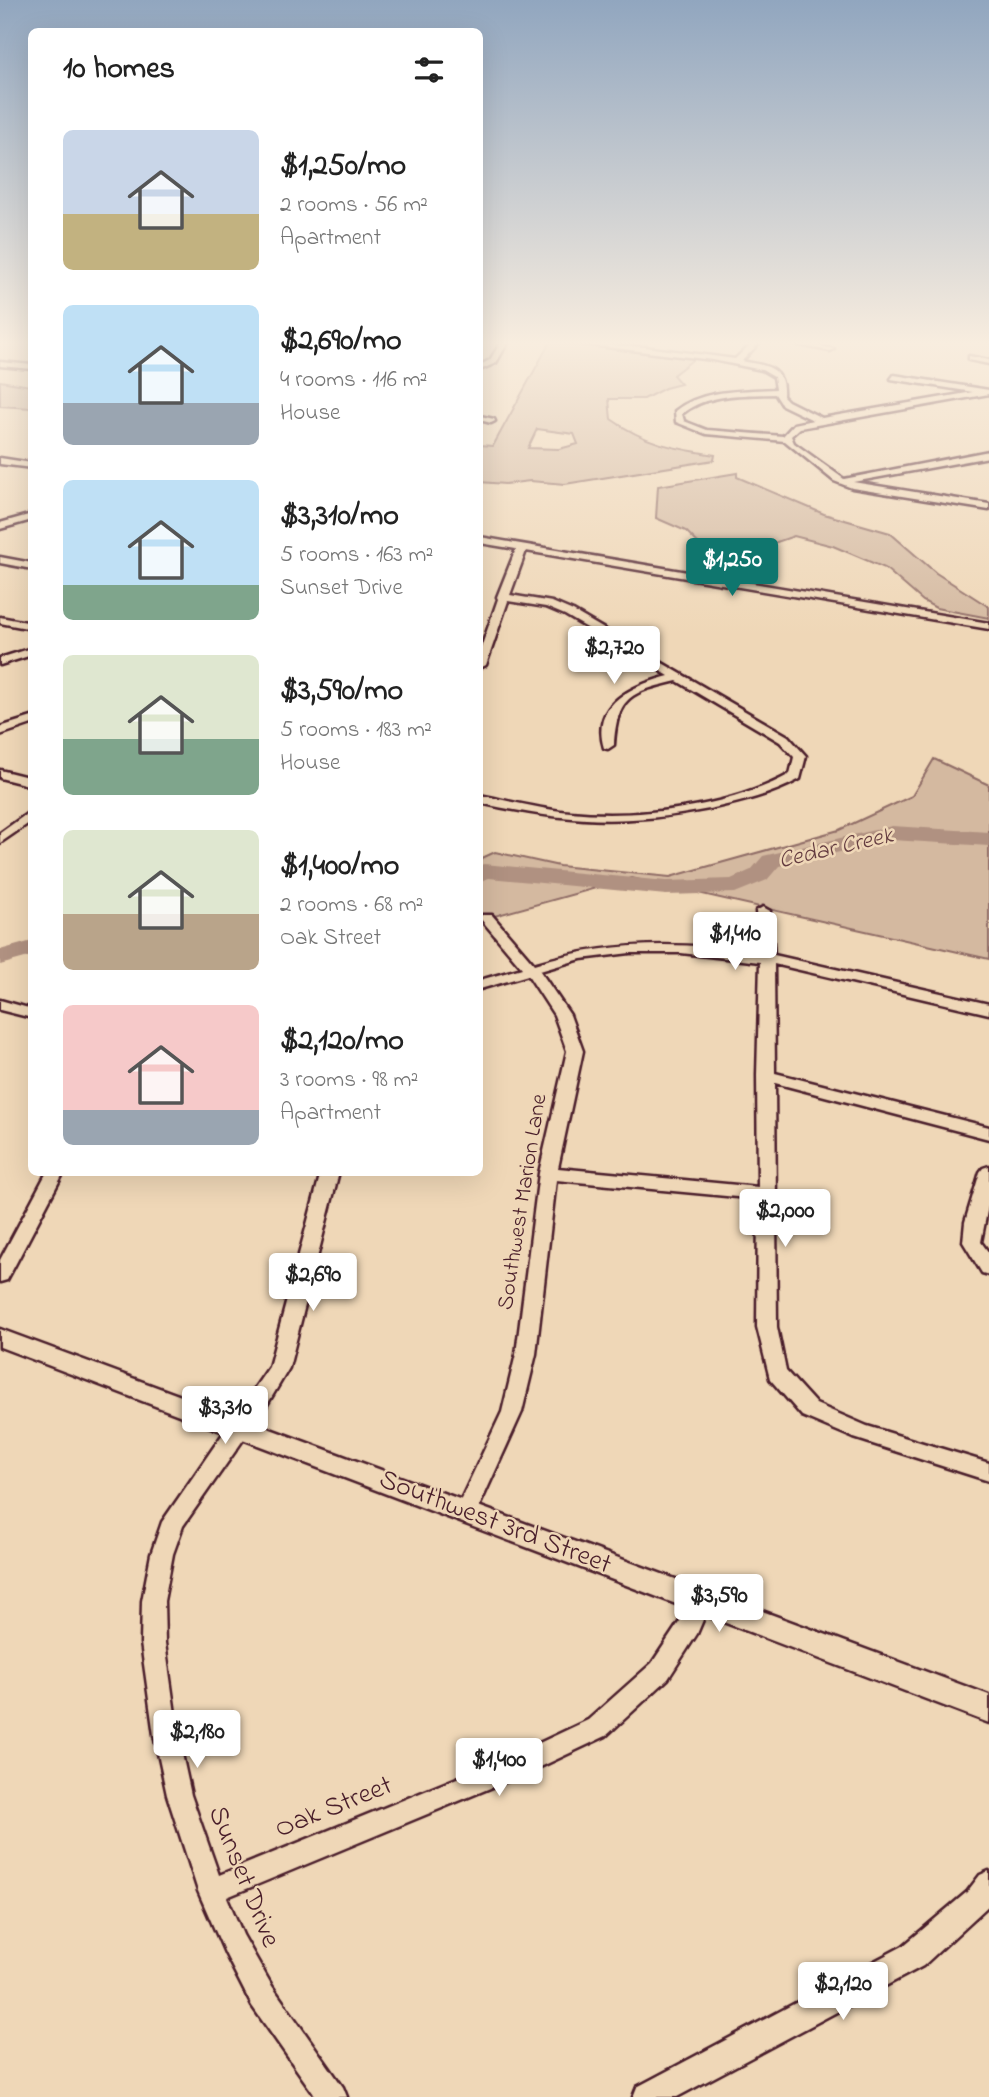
<!DOCTYPE html>
<meta charset="utf-8">
<style>
:root{--surface:#fff;--page:#f2f2f2;--text:#222;--muted:#767676;--accent:#0f766e}
body{margin:0;font-family:"Indie Flower",sans-serif;background:var(--page);color:var(--text);height:100vh;display:flex;flex-direction:column;font-size:26px;white-space:nowrap}
*{box-sizing:border-box;margin:0}
p{font-size:23px;color:var(--muted)}
.icon{flex:none;width:38px;height:38px;fill:none;stroke:currentColor;stroke-width:2;stroke-linecap:round;stroke-linejoin:round}
.map{position:relative;flex:1;overflow:hidden}
.sheet{position:absolute;left:28px;top:28px;width:455px;height:1148px;display:flex;flex-direction:column;background:var(--surface);border-radius:10px;box-shadow:0 7px 28px #0002}
.sheet>*{flex:none}
.price{position:absolute;translate:-50% -60px;padding:0 16px;border-radius:7px;background:#fff;color:#222;font-size:23px;line-height:46px;filter:drop-shadow(0 2px 4px #0008)}
.price::after{content:'';position:absolute;left:50%;top:42px;width:21px;height:16px;margin-left:-10px;background:inherit;clip-path:polygon(0 0,100% 0,50% 100%)}
.price.active{background:var(--accent);color:#fff}
ul{padding:0;list-style:none}
li{display:flex;align-items:center;gap:21px;height:175px;padding:0 35px}
li span{display:grid;place-items:center;flex:none;width:196px;height:140px;border-radius:10px;color:#555}
li>.icon{margin-inline-start:auto}
span .icon{width:84px;height:84px;fill:#fffc;stroke-width:1}
li b{font-size:30px}
h2{display:flex;justify-content:space-between;align-items:center;height:84px;padding:0 35px;font-size:30px}
.map>svg:first-child{display:block}
.green{fill:#d4b9a0;stroke:#8f6c66;stroke-width:2;fill-rule:evenodd}
.lines{fill:none;stroke-linecap:round;stroke-linejoin:round}
.river{fill:#b09181;fill-rule:evenodd}
.minor-casing{stroke:#4a1f2b;stroke-width:5}
.major-casing{stroke:#4a1f2b;stroke-width:5}
.minor{fill:#efd7b7;fill-rule:evenodd}
.major{fill:#efd7b7;fill-rule:evenodd}
.labels{text-anchor:middle;dominant-baseline:central;stroke-width:5;stroke-linejoin:round;paint-order:stroke}
.street-label{font-size:23px;fill:#4a1f2b;stroke:#efd7b7}
.water-label{font-size:24px;font-style:italic;fill:#643c40;stroke:#efd7b7}
.near-street-label{font-size:28px;fill:#4a1f2b;stroke:#efd7b7}
</style>
<div class="map">
<svg width="989" height="2097" viewBox="0 0 989 2097">
<rect width="100%" height="100%" fill="#efd7b7"/>
<filter id="ink" filterUnits="userSpaceOnUse"><feTurbulence type="fractalNoise" baseFrequency=".0143" numOctaves="2"/><feDisplacementMap in="SourceGraphic" scale="14" xChannelSelector="R" yChannelSelector="G"/><feConvolveMatrix kernelMatrix="1 2 1 2 8 2 1 2 1" color-interpolation-filters="sRGB"/></filter>
<g filter="url(#ink)">
<!-- green -->
<path class="green" d="M550,342L695,358L673,375L681,384L665,388L644,399H609L611,419C646,444 673,448 715,455L714,460L565,484L530,481L505,484L480,482V445L493,446ZM537,429L574,434L578,444L559,449L528,448Z
M0,381L31,386V408L0,406Z
M737,473V477L824,514L890,533L936,573L989,607V618L936,608L923,601L885,568L833,546L794,536L774,543H722L717,550L703,548L686,531L656,518L658,486Z
M934,759L989,785V959L632,878L480,920V859L495,852L559,866L670,877L839,830L912,796Z"/>
<g class="lines">
<!-- river -->
<path class="river" d="M892,826L989,832V846L892,840L779,866L767,880L735,893L666,895L489,878L480,881V865L484,864L666,881L731,879L751,870L763,856Z
M32,941V956L0,965V950Z"/>
<!-- minor casing -->
<g class="minor-casing">
<path id="minor" d="M501,342H508L496,363L480,370V365L490,360Z
M565,342L645,347L735,359L753,342H760L742,361C766,366 785,366 783,396L788,401L822,418L973,392L891,379L894,375L989,390V394L800,428L791,436L794,443L844,479L989,451V457L853,482L989,504V510L852,488L834,481L785,441L706,434L676,422L675,411C702,389 742,391 776,389L774,377L762,370L713,360ZM775,394L782,405L813,420L794,424L783,436L707,430L684,421L682,414C707,393 745,395 775,394Z
M783,342H799L834,349L830,351Z
M969,356L989,360V364L969,360Z
M0,362L32,365V369L0,366Z
M480,416L494,419L495,421L491,423L480,420Z
M0,458L32,463V468L0,464Z
M32,514V520L0,529V523Z
M480,537L989,623V629L526,551L510,595L552,602L573,611L788,736L806,756L800,779C771,795 741,802 709,809C623,826 564,822 480,803V795C509,801 539,809 570,812C637,819 731,807 790,774L794,757L780,742L677,681C631,692 617,696 614,745L608,749L604,748C590,703 634,685 669,676L565,615L546,607L508,601L486,665L480,668V651L498,599L497,597L516,549L480,543Z
M0,557L32,563V569L0,563Z
M0,617L32,623V629L0,623Z
M32,648V655L0,665V658Z
M32,717V724L0,735V727Z
M0,770L32,778V786L0,778Z
M32,810V821L0,843V833Z
M763,907L770,911L774,955L989,1004V1014L774,964L775,1073L989,1127V1139L775,1083L777,1327L786,1371L816,1404L867,1426L989,1463V1481L854,1438L802,1416L770,1379L757,1327L758,1199L556,1180L536,1354L522,1412L474,1518L466,1521L458,1518L455,1512L502,1412L516,1354L539,1173L567,1051L554,1015L528,975L480,989V980L522,968L480,918L482,915H492L534,964C608,941 683,941 759,953L756,911ZM630,953H681L760,962L757,1075L758,1187L558,1168L583,1051L570,1015L540,971L581,959Z
M0,1000L32,1009V1018L0,1010Z
M989,1166V1201L981,1242L989,1253V1275L982,1273L963,1242L965,1222L980,1172L983,1168Z
M47,1172H64L14,1267L7,1280L0,1282V1260Z
M321,1172H339L289,1368L264,1410L183,1526L173,1554L164,1601L165,1643L178,1735L191,1795L219,1875L516,1754L588,1720L652,1663L680,1621L692,1594L700,1591L708,1594L711,1601L697,1634L668,1679L606,1736L534,1770L227,1897L243,1935L272,1986L343,2087L347,2097H316L252,2006L225,1953L198,1891L167,1795L154,1735L141,1643L142,1601L151,1554L162,1522L269,1367Z
M989,1871V1905L923,1966L677,2097H633L637,2087L903,1946L967,1892L980,1875Z"/>
</g>
<!-- major casing -->
<g class="major-casing">
<path id="major" d="M0,1329L989,1695V1723L0,1347Z"/>
</g>
<!-- minor -->
<use href="#minor" class="minor"/>
<!-- major -->
<use href="#major" class="major"/>
</g>
</g>
<!-- sky -->
<linearGradient id="sky" x2="0" y2="1"><stop stop-color="#91a6bf"/><stop offset="0.54" stop-color="#f8eddf"/><stop offset="1" stop-color="#f8eddf" stop-opacity="0"/></linearGradient>
<rect width="989" height="635" fill="url(#sky)"/>
<g class="labels">
<!-- street labels -->
<g class="street-label">
<text transform="translate(523 1202) rotate(-81)">Southwest Marion Lane</text>
</g>
<!-- water labels -->
<g class="water-label">
<text transform="translate(836 849) rotate(-13)">Cedar Creek</text>
</g>
<!-- near-street labels -->
<g class="near-street-label">
<text transform="translate(495 1523) rotate(21)">Southwest 3rd Street</text>
<text transform="translate(334 1808) rotate(-22)">Oak Street</text>
<text transform="translate(243 1877) rotate(68)">Sunset Drive</text>
</g>
</g>
</svg>
<b class="price active" style="left:732px;top:598px">$1,250</b>
<b class="price" style="left:614px;top:686px">$2,720</b>
<b class="price" style="left:735px;top:972px">$1,410</b>
<b class="price" style="left:785px;top:1249px">$2,000</b>
<b class="price" style="left:313px;top:1313px">$2,690</b>
<b class="price" style="left:225px;top:1446px">$3,310</b>
<b class="price" style="left:719px;top:1634px">$3,590</b>
<b class="price" style="left:197px;top:1770px">$2,180</b>
<b class="price" style="left:499px;top:1798px">$1,400</b>
<b class="price" style="left:843px;top:2022px">$2,120</b>
<section class="sheet">
<h2>10 homes<svg class="icon" aria-label="filters" viewBox="0 0 24 24"><path d="M4 7h16M4 17h16"/><circle cx="9" cy="7" r="2"/><circle cx="15" cy="17" r="2"/></svg></h2>
<ul>
<li><span style="background:linear-gradient(#c9d6e8 60%,#c2b280 0)"><svg class="icon" aria-label="home" viewBox="0 0 24 24"><path d="M3 11l9-7 9 7M6 9v11h12V9"/></svg></span><div><b>$1,250/mo</b><p>2 rooms · 56 m²</p><p>Apartment</p></div></li>
<li><span style="background:linear-gradient(#bfe0f5 70%,#9aa5b1 0)"><svg class="icon" aria-label="home" viewBox="0 0 24 24"><path d="M3 11l9-7 9 7M6 9v11h12V9"/></svg></span><div><b>$2,690/mo</b><p>4 rooms · 116 m²</p><p>House</p></div></li>
<li><span style="background:linear-gradient(#bfe0f5 75%,#7fa58c 0)"><svg class="icon" aria-label="home" viewBox="0 0 24 24"><path d="M3 11l9-7 9 7M6 9v11h12V9"/></svg></span><div><b>$3,310/mo</b><p>5 rooms · 163 m²</p><p>Sunset Drive</p></div></li>
<li><span style="background:linear-gradient(#dfe7d0 60%,#7fa58c 0)"><svg class="icon" aria-label="home" viewBox="0 0 24 24"><path d="M3 11l9-7 9 7M6 9v11h12V9"/></svg></span><div><b>$3,590/mo</b><p>5 rooms · 183 m²</p><p>House</p></div></li>
<li><span style="background:linear-gradient(#dfe7d0 60%,#b9a48a 0)"><svg class="icon" aria-label="home" viewBox="0 0 24 24"><path d="M3 11l9-7 9 7M6 9v11h12V9"/></svg></span><div><b>$1,400/mo</b><p>2 rooms · 68 m²</p><p>Oak Street</p></div></li>
<li><span style="background:linear-gradient(#f6c9c9 75%,#9aa5b1 0)"><svg class="icon" aria-label="home" viewBox="0 0 24 24"><path d="M3 11l9-7 9 7M6 9v11h12V9"/></svg></span><div><b>$2,120/mo</b><p>3 rooms · 98 m²</p><p>Apartment</p></div></li>
</ul>
</section>
</div>
